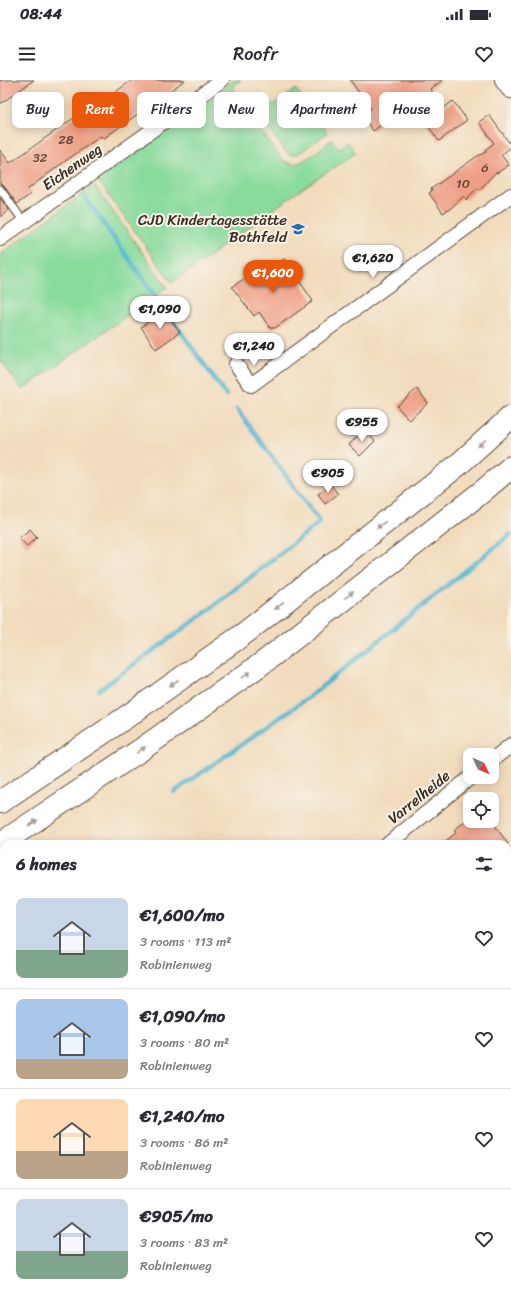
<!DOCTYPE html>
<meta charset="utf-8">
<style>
:root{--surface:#fff;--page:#f7f7f7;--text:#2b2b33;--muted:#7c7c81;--line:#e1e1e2;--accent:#ea580c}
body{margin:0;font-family:Sriracha,sans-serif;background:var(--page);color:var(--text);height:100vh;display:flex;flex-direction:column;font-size:15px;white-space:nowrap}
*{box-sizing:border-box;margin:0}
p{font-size:13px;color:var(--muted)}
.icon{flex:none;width:22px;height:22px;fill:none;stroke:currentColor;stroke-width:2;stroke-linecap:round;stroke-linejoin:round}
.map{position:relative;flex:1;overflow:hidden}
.sheet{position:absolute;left:0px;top:760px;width:511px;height:456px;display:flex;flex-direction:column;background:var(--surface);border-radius:12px 12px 0 0;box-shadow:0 2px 10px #0003}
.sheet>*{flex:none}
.hud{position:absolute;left:12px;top:12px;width:487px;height:36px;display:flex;gap:8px}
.needle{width:26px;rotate:134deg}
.buttons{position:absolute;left:463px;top:668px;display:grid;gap:8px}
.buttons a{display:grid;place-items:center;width:36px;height:36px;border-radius:8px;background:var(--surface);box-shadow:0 2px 10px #0003;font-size:20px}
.price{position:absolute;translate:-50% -34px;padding:0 9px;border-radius:14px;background:#fff;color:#222;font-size:13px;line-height:26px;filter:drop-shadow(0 1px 2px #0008)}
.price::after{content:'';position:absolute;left:50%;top:24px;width:12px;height:9px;margin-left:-6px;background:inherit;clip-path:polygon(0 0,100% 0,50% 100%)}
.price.current{background:var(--accent);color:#fff}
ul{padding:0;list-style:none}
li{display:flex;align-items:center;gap:12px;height:100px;padding:0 16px}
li+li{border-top:1px solid var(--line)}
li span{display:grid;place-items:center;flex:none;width:112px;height:80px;border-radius:8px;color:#555}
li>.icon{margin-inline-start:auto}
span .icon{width:48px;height:48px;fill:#fffc;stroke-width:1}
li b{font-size:17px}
h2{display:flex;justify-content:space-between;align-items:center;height:48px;padding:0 16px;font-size:17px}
.pill{padding:0 14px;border-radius:8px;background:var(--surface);box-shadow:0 2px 10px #0003;font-size:14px;line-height:36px}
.pill.current{background:var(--accent);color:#fff}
.status{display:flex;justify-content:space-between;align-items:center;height:28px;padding:0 20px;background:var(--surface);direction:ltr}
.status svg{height:11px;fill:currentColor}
header{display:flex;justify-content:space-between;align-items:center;height:52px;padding:0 16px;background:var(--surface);font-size:18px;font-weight:600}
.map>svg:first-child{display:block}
.green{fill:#89db9c;stroke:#62825d}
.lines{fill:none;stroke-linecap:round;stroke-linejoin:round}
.stream{stroke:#51b5cf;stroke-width:4.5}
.building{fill:#ef9f85}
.service-casing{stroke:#564536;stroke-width:9}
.minor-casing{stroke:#564536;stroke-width:16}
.secondary-casing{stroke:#564536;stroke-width:22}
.motorway-casing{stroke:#564536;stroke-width:24}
.service{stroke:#fff;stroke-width:7}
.minor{stroke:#fff;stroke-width:14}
.secondary{stroke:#fff;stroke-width:20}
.motorway{stroke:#fff;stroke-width:22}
.oneway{fill:#a79f9a}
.labels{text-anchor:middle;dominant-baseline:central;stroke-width:4;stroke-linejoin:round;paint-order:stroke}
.number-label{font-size:13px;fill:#684738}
.street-label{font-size:15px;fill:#3b2a1e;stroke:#f7f3e8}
.poi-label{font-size:15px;fill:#3b2a1e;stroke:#f7f3e8;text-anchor:end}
</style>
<div class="status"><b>08:44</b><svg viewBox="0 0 49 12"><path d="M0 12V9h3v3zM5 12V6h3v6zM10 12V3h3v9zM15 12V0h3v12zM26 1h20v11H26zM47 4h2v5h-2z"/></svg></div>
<header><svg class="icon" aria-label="menu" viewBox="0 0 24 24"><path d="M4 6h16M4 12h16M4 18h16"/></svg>Roofr<svg class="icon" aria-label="heart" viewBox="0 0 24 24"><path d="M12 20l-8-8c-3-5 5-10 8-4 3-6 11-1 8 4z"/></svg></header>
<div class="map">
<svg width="511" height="1216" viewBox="0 0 511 1216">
<rect width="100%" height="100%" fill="#f7f3e8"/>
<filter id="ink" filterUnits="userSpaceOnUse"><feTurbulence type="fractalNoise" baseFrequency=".025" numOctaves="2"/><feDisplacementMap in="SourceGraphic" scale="8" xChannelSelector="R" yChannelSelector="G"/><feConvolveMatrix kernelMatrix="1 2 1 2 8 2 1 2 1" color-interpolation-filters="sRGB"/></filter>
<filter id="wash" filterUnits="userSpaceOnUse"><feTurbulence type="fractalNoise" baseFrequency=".012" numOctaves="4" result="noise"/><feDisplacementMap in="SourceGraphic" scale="16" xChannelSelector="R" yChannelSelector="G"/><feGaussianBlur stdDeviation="0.9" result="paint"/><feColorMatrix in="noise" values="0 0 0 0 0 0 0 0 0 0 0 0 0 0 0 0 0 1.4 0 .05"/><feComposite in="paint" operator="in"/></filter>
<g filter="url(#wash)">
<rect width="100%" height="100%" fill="#f2dbbc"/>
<!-- green -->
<path class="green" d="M234,0H241L232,7L238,15L236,17L280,77C283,79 286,83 291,84C303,85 322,67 332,60L339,68L348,62L356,73L303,108L172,203L97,99Z
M296,9L327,53L298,74L291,75L286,72L252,26L265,16L273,25Z
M94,105L167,207L22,310L0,279V175Z"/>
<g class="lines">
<!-- stream -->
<path class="stream" d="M84,116L226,315
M99,610L205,533L320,442L237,329
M174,712L309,617L511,454
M507,1038L511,1036"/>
</g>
<g id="blocks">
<!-- building -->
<path class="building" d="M0,0H34L0,24Z
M132,0H185L103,59L101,56L64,82L28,109L31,114L17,124L4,106L0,104V70L10,83L78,35L80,38Z
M350,0H443L430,9L444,28L453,21L467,40L439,61L411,23L373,51L362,36L371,29Z
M489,35L511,65V67L501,75L509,85L497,93L496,92L480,109H476L466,120L464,116L451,128L443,133L429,113L432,111L431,109L476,77L486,72L485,70L494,63L479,42Z
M0,118L9,130L0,137Z
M284,179L313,221L275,248H270L259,232L254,236L232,207L261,187L265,193Z
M164,231L180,252L156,269L141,247Z
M417,309L428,323L409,340L397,326Z
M363,350L375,361L360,376L349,365Z
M331,405L338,414L325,424L318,414Z
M30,449L37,457L27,466L19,458Z
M466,741H492L508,764H442L456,753L454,750Z"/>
</g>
</g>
<g filter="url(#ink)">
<use href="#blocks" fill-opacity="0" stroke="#564536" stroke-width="1"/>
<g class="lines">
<!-- service casing -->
<g class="service-casing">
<path id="service" d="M0,109L24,142"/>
</g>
<!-- minor casing -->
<g class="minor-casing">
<path id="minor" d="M0,159L222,0
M236,284L251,305L511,115
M492,680L511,665
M388,764L471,697
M0,1010L4,1008
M0,1072L4,1079
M85,1212L87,1216"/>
</g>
<!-- secondary casing -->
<g class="secondary-casing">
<path id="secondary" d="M505,0L511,8"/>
</g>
<!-- motorway casing -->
<g class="motorway-casing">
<path id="motorway" d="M0,722L125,638L245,553L458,385L511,337
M0,764L142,669L264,582L483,411L511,387"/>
</g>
<!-- service -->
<use href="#service" class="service"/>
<!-- minor -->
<use href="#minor" class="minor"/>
<!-- secondary -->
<use href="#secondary" class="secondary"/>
<!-- motorway -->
<use href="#motorway" class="motorway"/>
</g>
<!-- one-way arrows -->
<defs><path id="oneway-solid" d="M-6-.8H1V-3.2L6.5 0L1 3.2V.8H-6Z"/></defs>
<g class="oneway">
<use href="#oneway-solid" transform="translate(482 363) rotate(139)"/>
<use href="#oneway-solid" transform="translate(381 445) rotate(142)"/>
<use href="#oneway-solid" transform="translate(349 515) rotate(-38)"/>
<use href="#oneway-solid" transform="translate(279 526) rotate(142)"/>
<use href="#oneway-solid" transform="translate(246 595) rotate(-36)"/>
<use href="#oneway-solid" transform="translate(174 603) rotate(145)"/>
<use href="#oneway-solid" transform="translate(141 670) rotate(-35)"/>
<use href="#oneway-solid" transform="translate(33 743) rotate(-34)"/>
</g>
</g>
<!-- icons -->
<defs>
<g id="school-bare" transform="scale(1.08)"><path d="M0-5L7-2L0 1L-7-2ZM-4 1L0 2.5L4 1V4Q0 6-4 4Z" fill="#1f6fb2" stroke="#f7f3e8" stroke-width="2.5" paint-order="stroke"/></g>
</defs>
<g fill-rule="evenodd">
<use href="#school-bare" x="298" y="149"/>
</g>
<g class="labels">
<!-- number labels -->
<g class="number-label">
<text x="66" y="59">28</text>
<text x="40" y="77">32</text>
<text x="485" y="87">6</text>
<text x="463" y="103">10</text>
</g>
<!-- street labels -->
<g class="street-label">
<text transform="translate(72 87) rotate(-35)">Eichenweg</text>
<text transform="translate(419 717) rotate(-39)">Varrelheide</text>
</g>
<!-- poi labels -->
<g class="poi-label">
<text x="287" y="140">CJD Kindertagesstätte<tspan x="287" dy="17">Bothfeld</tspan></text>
</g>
</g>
</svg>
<div class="buttons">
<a><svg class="needle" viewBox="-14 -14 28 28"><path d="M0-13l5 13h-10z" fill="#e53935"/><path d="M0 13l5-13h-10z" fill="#7c7c81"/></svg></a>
<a><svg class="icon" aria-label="locate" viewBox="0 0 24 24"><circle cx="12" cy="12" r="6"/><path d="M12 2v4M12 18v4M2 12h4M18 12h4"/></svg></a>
</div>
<b class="price" style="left:373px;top:199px">€1,620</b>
<b class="price current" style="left:273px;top:214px">€1,600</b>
<b class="price" style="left:160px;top:250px">€1,090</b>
<b class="price" style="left:254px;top:287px">€1,240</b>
<b class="price" style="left:362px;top:363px">€955</b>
<b class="price" style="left:328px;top:414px">€905</b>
<div class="hud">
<a class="pill">Buy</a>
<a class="pill current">Rent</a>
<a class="pill">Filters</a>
<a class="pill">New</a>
<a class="pill">Apartment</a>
<a class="pill">House</a>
</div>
<section class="sheet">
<h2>6 homes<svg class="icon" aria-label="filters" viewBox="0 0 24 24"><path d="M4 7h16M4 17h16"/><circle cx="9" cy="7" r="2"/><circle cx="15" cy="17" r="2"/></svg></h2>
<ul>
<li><span style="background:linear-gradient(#c9d6e8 65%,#7fa58c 0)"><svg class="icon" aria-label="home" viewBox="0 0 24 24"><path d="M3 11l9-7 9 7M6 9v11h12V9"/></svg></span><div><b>€1,600/mo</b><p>3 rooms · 113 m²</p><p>Robinienweg</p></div><svg class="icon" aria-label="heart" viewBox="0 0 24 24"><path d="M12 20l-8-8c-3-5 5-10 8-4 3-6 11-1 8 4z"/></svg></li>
<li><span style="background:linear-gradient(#a9c7e8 75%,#b9a48a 0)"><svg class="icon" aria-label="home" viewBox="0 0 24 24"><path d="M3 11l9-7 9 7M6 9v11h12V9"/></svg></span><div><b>€1,090/mo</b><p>3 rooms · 80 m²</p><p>Robinienweg</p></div><svg class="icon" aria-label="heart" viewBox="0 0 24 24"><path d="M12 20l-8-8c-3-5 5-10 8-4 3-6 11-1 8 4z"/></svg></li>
<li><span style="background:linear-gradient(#ffd9b3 65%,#b9a48a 0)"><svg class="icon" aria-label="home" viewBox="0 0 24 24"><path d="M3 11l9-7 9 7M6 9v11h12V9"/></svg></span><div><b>€1,240/mo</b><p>3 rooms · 86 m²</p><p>Robinienweg</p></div><svg class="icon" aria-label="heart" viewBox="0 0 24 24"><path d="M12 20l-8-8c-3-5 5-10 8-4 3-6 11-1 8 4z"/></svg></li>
<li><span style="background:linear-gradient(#c9d6e8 65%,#7fa58c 0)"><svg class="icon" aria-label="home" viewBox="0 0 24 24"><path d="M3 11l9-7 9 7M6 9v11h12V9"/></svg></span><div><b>€905/mo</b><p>3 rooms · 83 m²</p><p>Robinienweg</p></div><svg class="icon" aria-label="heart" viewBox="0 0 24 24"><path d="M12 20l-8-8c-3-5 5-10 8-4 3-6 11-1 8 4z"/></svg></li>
</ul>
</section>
</div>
